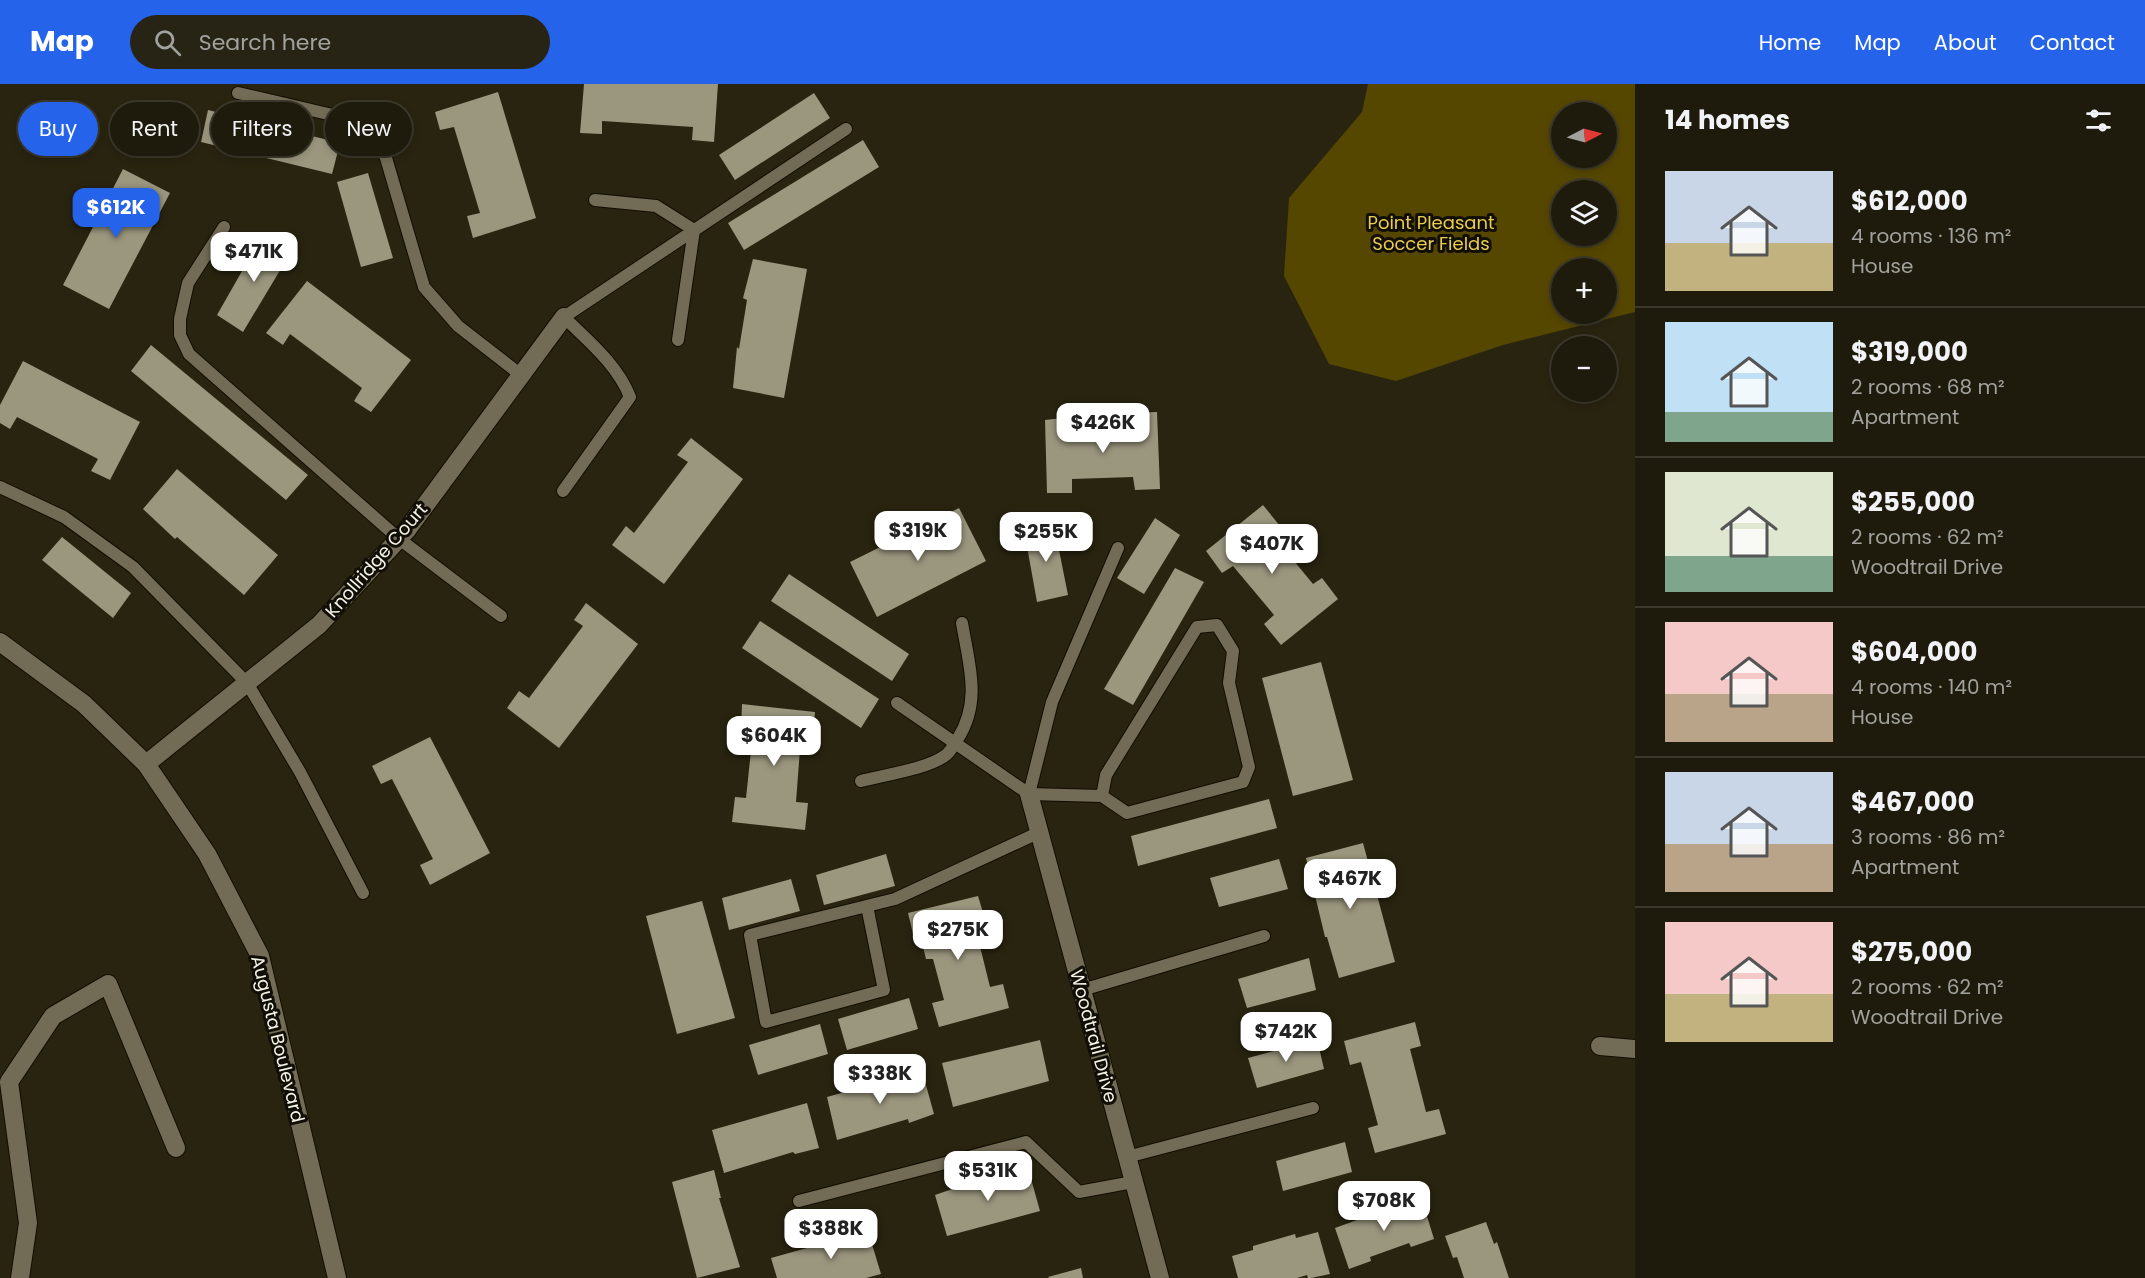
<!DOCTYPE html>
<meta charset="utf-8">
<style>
:root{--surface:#1f1b0c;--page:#272415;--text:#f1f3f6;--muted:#a1a19d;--line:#3c392d;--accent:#2563eb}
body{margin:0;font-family:Poppins,sans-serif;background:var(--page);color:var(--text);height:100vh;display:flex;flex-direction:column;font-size:22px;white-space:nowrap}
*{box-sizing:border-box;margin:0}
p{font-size:20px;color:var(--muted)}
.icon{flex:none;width:33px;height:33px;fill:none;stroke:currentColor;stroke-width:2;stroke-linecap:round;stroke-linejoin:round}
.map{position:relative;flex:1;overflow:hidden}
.details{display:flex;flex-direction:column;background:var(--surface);width:510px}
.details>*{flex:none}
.hud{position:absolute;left:18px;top:18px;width:570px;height:54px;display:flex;gap:12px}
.needle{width:39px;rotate:84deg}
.controls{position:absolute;left:1551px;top:18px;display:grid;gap:12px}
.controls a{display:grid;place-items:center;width:66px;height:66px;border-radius:50%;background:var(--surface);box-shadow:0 3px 9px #0003,0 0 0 2px var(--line);font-size:30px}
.price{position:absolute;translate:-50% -51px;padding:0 14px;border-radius:12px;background:#fff;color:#222;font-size:20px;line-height:39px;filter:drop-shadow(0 2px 3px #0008)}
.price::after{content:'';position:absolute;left:50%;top:36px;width:18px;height:14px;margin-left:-9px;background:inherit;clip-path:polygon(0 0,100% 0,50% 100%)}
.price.active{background:var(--accent);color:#fff}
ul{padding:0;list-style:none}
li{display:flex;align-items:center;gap:18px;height:150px;padding:0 30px}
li+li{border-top:2px solid var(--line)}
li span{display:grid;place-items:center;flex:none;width:168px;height:120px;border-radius:0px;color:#555}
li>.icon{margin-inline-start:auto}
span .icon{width:72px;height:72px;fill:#fffc;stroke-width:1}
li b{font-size:26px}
h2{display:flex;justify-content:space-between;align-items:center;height:72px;padding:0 30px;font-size:26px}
.chip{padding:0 21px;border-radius:27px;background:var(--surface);box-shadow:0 3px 9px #0003,0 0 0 2px var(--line);font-size:21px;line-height:54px}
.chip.active{background:var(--accent);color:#fff}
header{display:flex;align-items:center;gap:36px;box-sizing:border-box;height:84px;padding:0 30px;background:var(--accent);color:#fff}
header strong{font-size:28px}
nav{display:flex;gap:33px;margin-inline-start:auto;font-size:21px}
.search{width:420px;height:54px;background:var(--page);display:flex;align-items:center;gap:15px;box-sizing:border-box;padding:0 21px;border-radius:33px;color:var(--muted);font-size:22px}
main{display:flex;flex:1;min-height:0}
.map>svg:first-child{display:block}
.green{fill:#554600;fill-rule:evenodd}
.building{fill:#9b967e}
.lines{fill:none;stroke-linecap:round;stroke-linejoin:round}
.lane-casing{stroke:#120d00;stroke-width:14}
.street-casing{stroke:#120d00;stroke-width:20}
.lane{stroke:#726c56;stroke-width:12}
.street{stroke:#726c56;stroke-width:18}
.labels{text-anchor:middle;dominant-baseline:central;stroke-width:6;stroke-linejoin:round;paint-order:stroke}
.park-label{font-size:18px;fill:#ebcd4e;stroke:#100e06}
.street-label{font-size:18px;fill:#f6f3e6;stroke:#100e06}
</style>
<header>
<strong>Map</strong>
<div class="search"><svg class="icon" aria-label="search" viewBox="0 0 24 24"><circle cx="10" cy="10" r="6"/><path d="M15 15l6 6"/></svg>Search here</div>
<nav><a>Home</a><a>Map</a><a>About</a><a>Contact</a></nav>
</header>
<main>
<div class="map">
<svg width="1635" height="1194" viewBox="0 0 1635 1194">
<rect width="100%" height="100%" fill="#292410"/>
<!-- green -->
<path class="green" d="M1368,0H1635V228L1503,261L1396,297L1329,280L1284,192L1289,114L1362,28ZM1562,28H1606V74H1562ZM1562,106H1606V152H1562ZM1562,184H1606V230H1562Z"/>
<!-- building -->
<path class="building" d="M584,0H718L714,58L692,56L693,43L602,37V50L580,49Z
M498,8L536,134L473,154L467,132L480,129L454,43L440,46L435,28Z
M814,9L830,34L735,96L719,71Z
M208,26L340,59L332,90L201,58Z
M863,56L879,83L744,166L728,139Z
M123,85L170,109L109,225L63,201Z
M368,89L393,174L361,183L337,98Z
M262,152L291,168L243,248L217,231Z
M753,175L807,185L784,314L733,304L737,263L739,265L747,216L743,214Z
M307,197L411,276L371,328L354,317L362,304L290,250L283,261L266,249Z
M151,261L308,391L286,416L131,287Z
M23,277L140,338L110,396L91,387L98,375L17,333L10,345L0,339V321Z
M1157,328L1160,405L1135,406L1133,393L1072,395V409H1047L1045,336L1072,333V349L1133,348L1131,329Z
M691,354L743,395L664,500L612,461L626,442L634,449L688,378L677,371Z
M177,385L278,471L244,511L177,453L175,455L143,425Z
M1263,421L1280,442L1271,449L1313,500L1322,494L1338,515L1281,561L1264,540L1274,531L1233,482L1222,489L1206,467Z
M959,424L986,477L877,533L850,478Z
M1155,434L1180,451L1144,510L1117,494Z
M1054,441L1068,511L1037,518L1024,446Z
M62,453L131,509L113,534L42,476Z
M1175,484L1204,498L1133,621L1104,605Z
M789,490L909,570L892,597L771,517Z
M586,519L638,560L559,664L507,624L519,607L529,614L583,542L574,536Z
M760,537L879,615L861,644L742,564Z
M1321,578L1353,696L1293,712L1262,594Z
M742,620L815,628L813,653L801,652L796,718L808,719L805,746L732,738L735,713L746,714L753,648L741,645Z
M430,653L490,769L430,801L420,781L433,775L392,695L381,700L372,682Z
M1269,715L1277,744L1138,782L1131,752Z
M1363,759L1395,878L1339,894L1327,853H1325L1306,774Z
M886,770L895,802L824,821L816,791Z
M1279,775L1288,805L1219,823L1210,794Z
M791,795L800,827L729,846L722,814Z
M978,812L985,835L974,838L990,903L1003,900L1009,924L939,943L932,919L944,916L933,875H926L923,863L928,860L925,850L914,854L908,829Z
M702,817L735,934L677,950L646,832Z
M1309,874L1316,906L1247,924L1238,895Z
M909,914L918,945L847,966L838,935Z
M1415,938L1421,962L1410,965L1426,1028L1439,1025L1446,1050L1375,1069L1368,1044L1378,1041L1361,978L1350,981L1344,957Z
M820,940L828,970L758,991L749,961Z
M1317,955L1324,985L1257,1004L1248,974Z
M1040,956L1049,997L953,1023L942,979Z
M922,987L934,1030L909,1039L908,1035L837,1056L827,1013Z
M807,1019L819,1064L795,1070L793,1068L724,1089L712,1046Z
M1345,1058L1352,1088L1283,1107L1276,1077Z
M1028,1084L1040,1127L947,1152L935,1111L961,1102L1002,1094V1090Z
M714,1086L721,1114H719L740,1183L697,1194L672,1098Z
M1422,1116L1434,1155L1411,1163L1409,1159L1370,1173L1371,1177L1349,1185L1335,1144L1357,1136L1355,1132L1397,1118L1400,1122Z
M1486,1138L1494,1160L1497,1158L1509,1194H1464L1457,1173L1453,1174L1445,1152Z
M868,1147L881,1190L866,1194H777L771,1174Z
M1318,1148L1330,1190L1311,1194H1308L1307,1191L1297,1194H1238L1232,1172L1253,1166V1162L1295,1150L1296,1154Z
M1081,1184L1083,1194H1049L1048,1193Z"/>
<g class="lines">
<!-- lane casing -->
<g class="lane-casing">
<path id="lane" d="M238,9L341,33L374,52L386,74L424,203L458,242L521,291
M595,116L656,122L694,146L678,256
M224,143L188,199L180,235V251L189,270L398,454L501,532
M0,403L64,433L133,483L247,599L300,688L363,809
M563,407L630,313C617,280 588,257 564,233L846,45
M897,619L1029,710L1102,712L1127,729L1243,698L1249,683L1229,599L1233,567L1217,541L1197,543L1106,691L1102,712
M861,697C884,691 928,685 946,671C950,668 954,661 957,656C982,618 969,581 962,539
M1029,710L1052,618L1118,464
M867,822L884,906L766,938L750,851L895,815L1040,748
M1082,906L1264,852
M1127,1073L1313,1024
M799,1117L1026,1058L1079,1108L1133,1098"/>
</g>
<!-- street casing -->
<g class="street-casing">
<path id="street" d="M0,558L84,620L146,680L207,770L260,872L337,1194
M146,680L319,541L407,446L564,233
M1029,710L1160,1194
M1600,962L1635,965
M20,1194L28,1139L9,998L53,932L108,900L176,1064"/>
</g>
<!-- lane -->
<use href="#lane" class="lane"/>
<!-- street -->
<use href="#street" class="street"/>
</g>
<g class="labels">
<!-- park labels -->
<g class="park-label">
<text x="1431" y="138">Point Pleasant<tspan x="1431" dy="21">Soccer Fields</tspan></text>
</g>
<!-- street labels -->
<g class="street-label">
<text transform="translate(376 476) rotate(-49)">Knollridge Court</text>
<text transform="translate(1094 952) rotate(75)">Woodtrail Drive</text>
<text transform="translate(278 955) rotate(76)">Augusta Boulevard</text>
</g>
</g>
</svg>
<div class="controls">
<a><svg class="needle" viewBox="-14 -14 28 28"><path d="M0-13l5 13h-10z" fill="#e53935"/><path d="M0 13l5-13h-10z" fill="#a1a19d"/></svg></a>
<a><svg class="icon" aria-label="layers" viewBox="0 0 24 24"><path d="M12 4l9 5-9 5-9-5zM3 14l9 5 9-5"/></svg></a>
<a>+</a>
<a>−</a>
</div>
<b class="price active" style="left:116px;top:155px">$612K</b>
<b class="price" style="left:254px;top:199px">$471K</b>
<b class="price" style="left:1103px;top:370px">$426K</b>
<b class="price" style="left:918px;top:478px">$319K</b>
<b class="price" style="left:1046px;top:479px">$255K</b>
<b class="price" style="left:1272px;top:491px">$407K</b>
<b class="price" style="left:774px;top:683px">$604K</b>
<b class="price" style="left:1350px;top:826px">$467K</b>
<b class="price" style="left:958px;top:877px">$275K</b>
<b class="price" style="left:1286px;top:979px">$742K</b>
<b class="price" style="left:880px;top:1021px">$338K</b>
<b class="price" style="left:988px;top:1118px">$531K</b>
<b class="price" style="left:1384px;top:1148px">$708K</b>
<b class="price" style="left:831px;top:1176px">$388K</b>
<div class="hud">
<a class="chip active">Buy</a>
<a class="chip">Rent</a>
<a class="chip">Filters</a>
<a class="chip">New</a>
</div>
</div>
<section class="details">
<h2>14 homes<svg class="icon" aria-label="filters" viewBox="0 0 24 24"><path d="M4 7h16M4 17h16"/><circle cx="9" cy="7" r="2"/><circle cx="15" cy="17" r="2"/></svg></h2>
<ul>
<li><span style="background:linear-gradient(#c9d6e8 60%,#c2b280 0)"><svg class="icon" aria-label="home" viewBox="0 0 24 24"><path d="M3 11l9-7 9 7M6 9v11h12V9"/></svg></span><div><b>$612,000</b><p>4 rooms · 136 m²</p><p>House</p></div></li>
<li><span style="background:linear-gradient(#bfe0f5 75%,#7fa58c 0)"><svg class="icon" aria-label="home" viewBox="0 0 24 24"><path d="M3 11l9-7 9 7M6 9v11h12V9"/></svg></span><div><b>$319,000</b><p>2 rooms · 68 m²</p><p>Apartment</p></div></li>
<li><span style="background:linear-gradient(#dfe7d0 70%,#7fa58c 0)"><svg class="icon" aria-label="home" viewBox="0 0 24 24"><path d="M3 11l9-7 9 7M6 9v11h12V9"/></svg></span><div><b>$255,000</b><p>2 rooms · 62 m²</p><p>Woodtrail Drive</p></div></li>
<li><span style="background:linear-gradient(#f6c9c9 60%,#b9a48a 0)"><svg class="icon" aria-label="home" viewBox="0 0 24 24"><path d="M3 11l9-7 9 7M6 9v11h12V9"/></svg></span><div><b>$604,000</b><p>4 rooms · 140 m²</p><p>House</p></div></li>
<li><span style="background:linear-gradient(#c9d6e8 60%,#b9a48a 0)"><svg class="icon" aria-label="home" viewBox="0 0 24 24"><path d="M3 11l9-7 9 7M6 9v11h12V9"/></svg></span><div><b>$467,000</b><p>3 rooms · 86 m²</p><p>Apartment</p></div></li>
<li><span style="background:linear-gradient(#f6c9c9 60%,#c2b280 0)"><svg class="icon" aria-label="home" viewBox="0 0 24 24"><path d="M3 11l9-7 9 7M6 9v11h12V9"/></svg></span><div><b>$275,000</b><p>2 rooms · 62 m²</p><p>Woodtrail Drive</p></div></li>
</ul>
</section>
</main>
